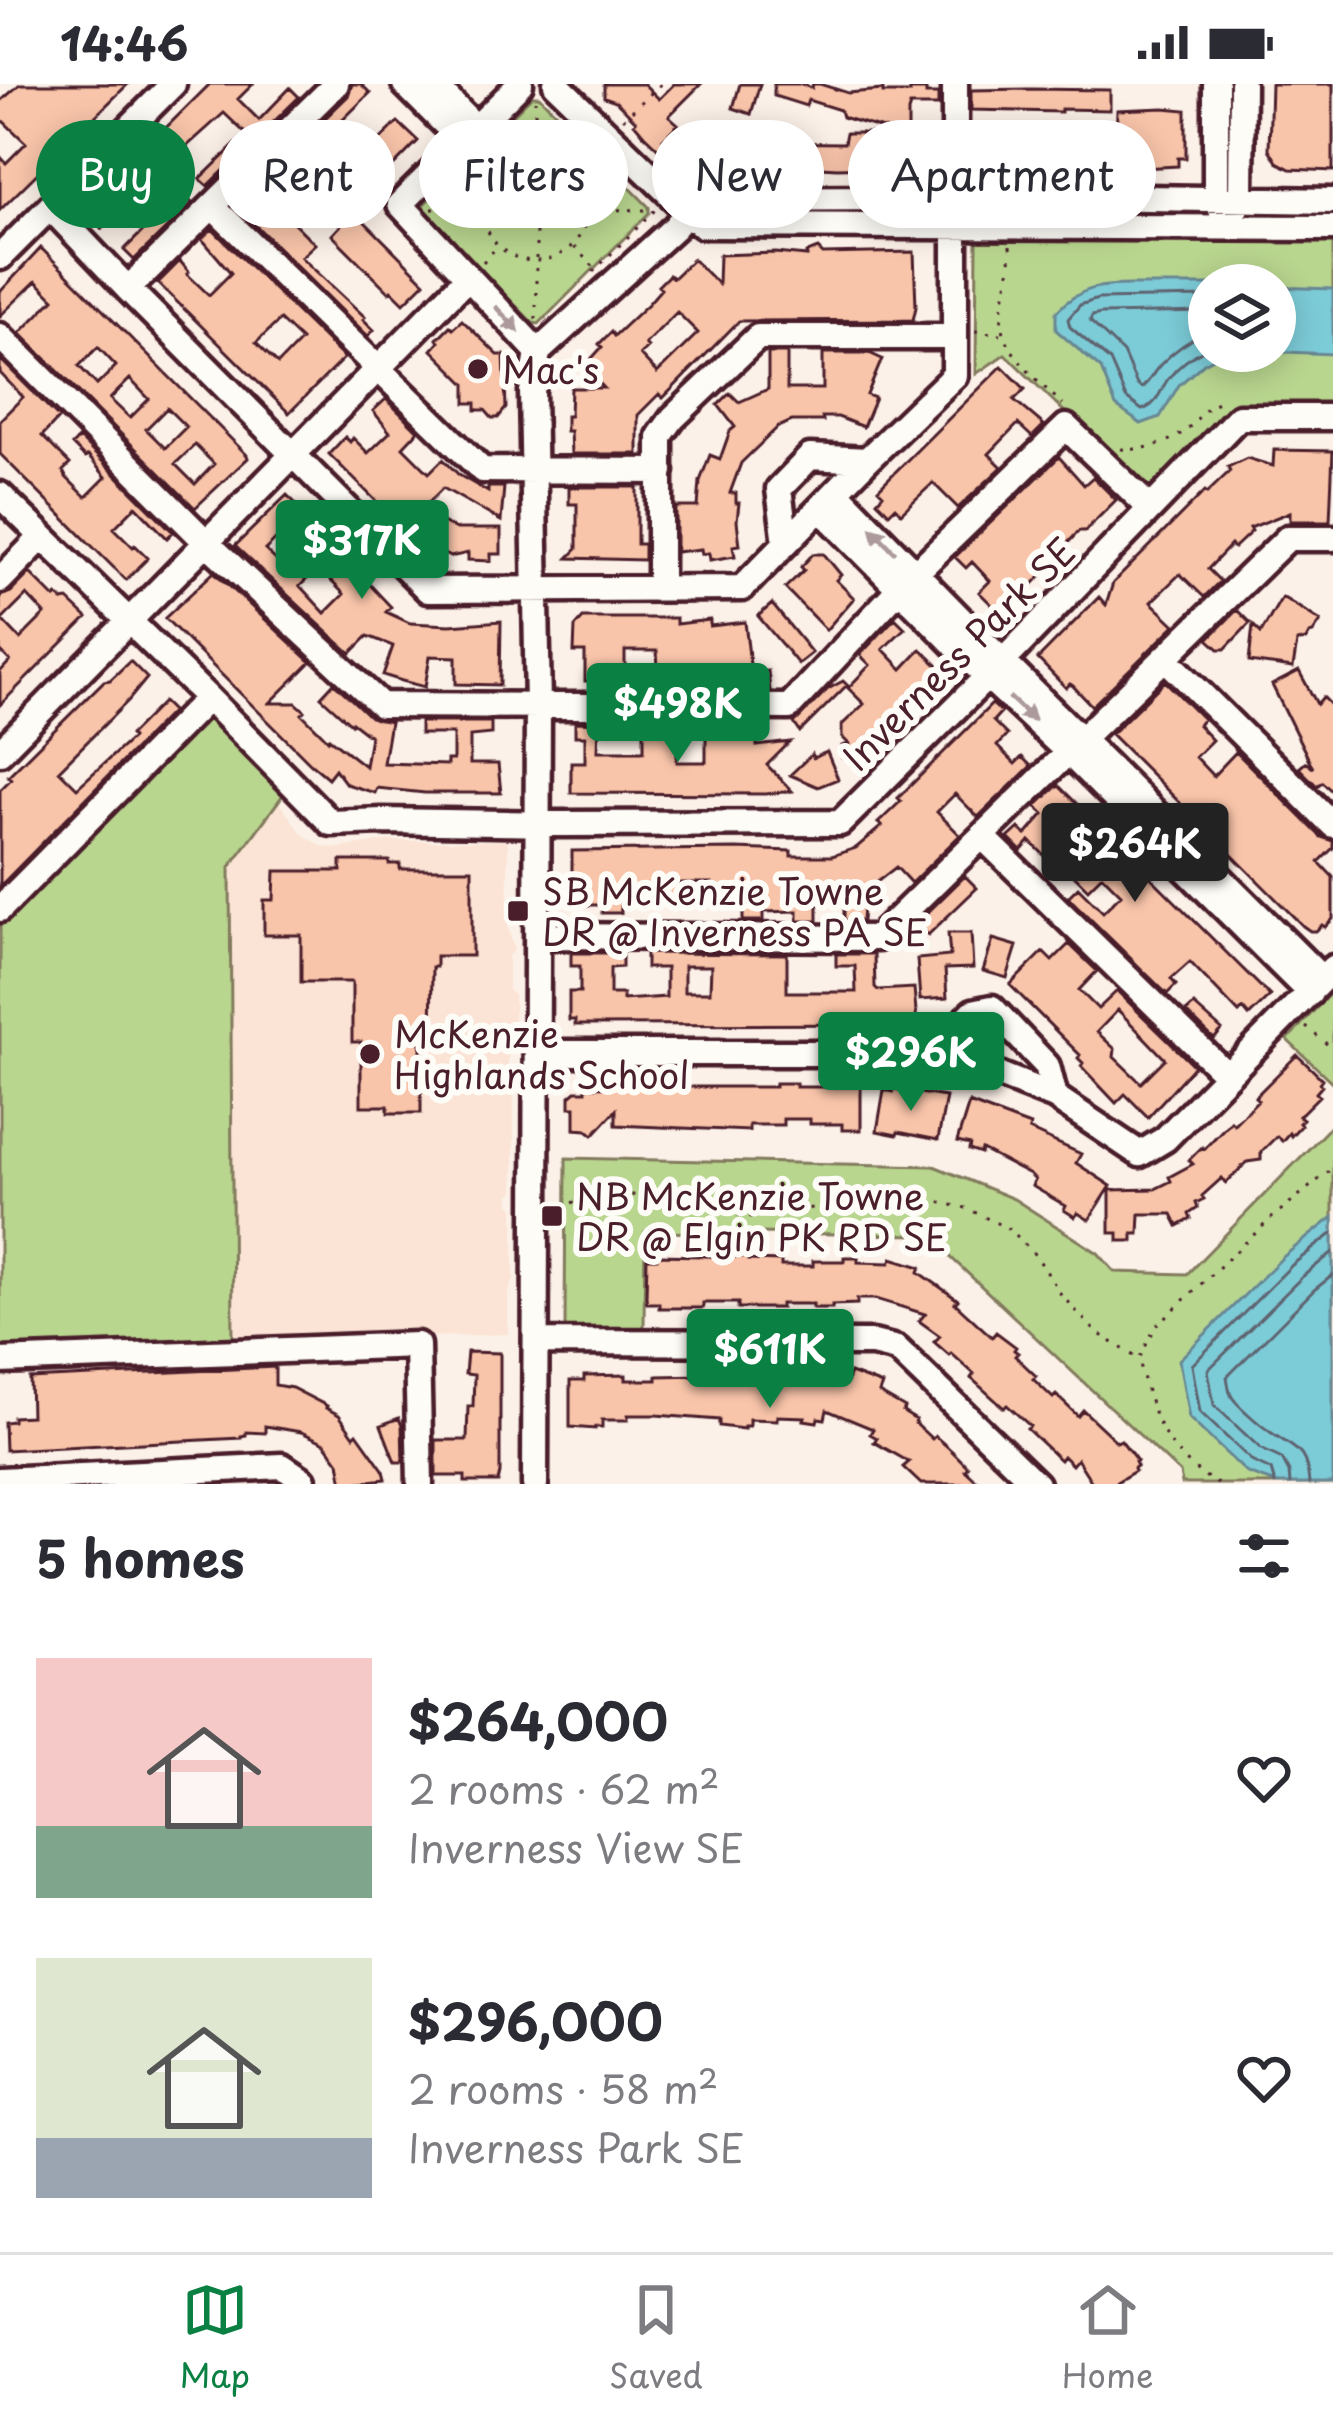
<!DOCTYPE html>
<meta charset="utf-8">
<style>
:root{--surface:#fff;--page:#f2f2f3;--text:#2b2b33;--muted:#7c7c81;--line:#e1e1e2;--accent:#0b8043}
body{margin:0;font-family:"Playpen Sans",sans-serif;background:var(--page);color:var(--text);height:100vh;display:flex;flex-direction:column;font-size:45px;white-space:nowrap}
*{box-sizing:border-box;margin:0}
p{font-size:39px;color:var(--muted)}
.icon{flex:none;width:66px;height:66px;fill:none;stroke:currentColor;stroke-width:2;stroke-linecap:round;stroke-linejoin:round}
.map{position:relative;height:1400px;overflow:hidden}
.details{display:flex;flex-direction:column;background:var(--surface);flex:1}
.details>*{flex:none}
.guide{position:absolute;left:36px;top:36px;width:1263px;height:108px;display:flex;gap:24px}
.tools{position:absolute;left:1188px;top:180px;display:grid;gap:24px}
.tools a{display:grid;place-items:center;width:108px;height:108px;border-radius:50%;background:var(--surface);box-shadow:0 6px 30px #0003;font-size:60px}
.price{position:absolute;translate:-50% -102px;padding:0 27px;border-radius:12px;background:var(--accent);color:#fff;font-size:39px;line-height:78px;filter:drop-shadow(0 3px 6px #0008)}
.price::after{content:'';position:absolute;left:50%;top:72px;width:36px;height:27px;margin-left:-18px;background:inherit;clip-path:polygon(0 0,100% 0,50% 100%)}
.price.selected{background:#222;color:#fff}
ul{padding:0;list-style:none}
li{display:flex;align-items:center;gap:36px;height:300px;padding:0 36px}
li span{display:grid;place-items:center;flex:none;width:336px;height:240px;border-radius:0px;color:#555}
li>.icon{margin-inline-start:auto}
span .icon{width:144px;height:144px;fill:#fffc;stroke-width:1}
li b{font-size:51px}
h2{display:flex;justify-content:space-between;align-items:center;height:144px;padding:0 36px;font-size:51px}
.chip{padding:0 42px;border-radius:54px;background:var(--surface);box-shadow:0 6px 30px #0003;font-size:42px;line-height:108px}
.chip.selected{background:var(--accent);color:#fff}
.status{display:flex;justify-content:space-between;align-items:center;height:84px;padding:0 60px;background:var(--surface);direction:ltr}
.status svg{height:33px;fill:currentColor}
.tab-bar{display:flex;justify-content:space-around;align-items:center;height:168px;border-top:3px solid var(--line);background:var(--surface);font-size:33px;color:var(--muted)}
.tab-bar a{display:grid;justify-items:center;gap:6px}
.tab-bar .selected{color:var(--accent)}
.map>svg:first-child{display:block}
.built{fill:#fbe4d5}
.green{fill:#b9d68f;stroke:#827a5d;stroke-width:3;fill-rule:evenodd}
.water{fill:#7cccd8;stroke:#688793;stroke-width:3}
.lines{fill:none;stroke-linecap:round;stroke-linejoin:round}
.shore{stroke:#5e6470;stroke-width:3}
.building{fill:#f9c5aa;stroke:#4a1f2b;stroke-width:3;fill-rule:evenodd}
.minor-casing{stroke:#4a1f2b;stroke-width:33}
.path{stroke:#4a1f2b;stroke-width:3;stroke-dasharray:3 9;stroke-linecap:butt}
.minor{stroke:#fdfcf7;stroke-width:24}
.oneway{fill:#ac999b}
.poi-dot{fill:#4a1f2b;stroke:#fdfcf7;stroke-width:4.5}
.labels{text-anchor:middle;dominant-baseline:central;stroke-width:12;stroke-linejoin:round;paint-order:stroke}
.poi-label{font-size:36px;fill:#4a1f2b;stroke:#fdfcf7;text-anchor:start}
.street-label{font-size:36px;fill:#4a1f2b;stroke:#fdfcf7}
</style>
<div class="status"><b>14:46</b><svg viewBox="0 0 49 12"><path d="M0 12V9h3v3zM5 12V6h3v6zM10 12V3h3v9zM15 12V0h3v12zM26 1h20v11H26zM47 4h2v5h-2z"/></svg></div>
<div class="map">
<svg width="1333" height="1400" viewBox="0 0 1333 1400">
<rect width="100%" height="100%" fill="#fcf1e8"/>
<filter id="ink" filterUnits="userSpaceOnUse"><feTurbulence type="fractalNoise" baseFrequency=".00833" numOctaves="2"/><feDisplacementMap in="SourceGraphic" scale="24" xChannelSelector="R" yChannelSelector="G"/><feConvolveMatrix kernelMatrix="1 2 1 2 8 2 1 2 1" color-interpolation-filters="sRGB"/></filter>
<g filter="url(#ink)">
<!-- built -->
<path class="built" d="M278,717L303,751L324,763L339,764L386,757H508V843L514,866L508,872V906L514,911V942L508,947V992L514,998V1106L510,1111V1120L514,1124V1195L508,1210V1250L233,1261L230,783Z"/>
<!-- green -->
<path class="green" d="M532,12H539L649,123V129L539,240L533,239L422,128V122Z
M977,152L1333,156V328L1239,321L1220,331L1203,354L1150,411L1005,270L976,290ZM1209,201H1275V267H1209Z
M215,633L283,711L230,783L233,1261L0,1269V840L206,635Z
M1333,906V999L1287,956Z
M1333,1040V1400H1182L1180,1389L927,1151L645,1148L644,1244H565L566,1074L934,1082L1014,1115L1098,1169L1115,1188L1187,1190Z"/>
<!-- water -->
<path class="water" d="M1157,201H1209V267H1227L1204,279L1179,301L1160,333L1141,340L1116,322L1101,285L1056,246V228C1087,195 1114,202 1157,201Z
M1275,203L1333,205V270L1260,267H1275Z
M1333,1133V1400H1278L1247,1389L1189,1334L1179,1276L1284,1172Z"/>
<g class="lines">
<!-- shore -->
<path class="shore" d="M1209,213L1098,215L1080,221L1068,235L1070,243L1110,277L1126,314L1142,326C1158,321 1159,308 1168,295C1178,282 1194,270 1209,263
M1209,228L1101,230L1092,232L1090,237L1123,269L1137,301L1142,304C1149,298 1153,289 1160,281C1174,266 1191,255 1209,246
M1275,1400L1271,1386L1253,1378L1200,1328L1192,1281L1292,1181L1333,1149
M1290,1400L1289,1388L1282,1375L1261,1365L1214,1321L1208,1286L1302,1193L1333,1168
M1309,1400C1307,1363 1293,1365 1269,1347C1260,1341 1237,1321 1232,1313C1229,1309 1228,1297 1227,1293L1314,1206L1333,1191"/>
</g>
<!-- building -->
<path class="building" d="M20,0H128L0,126V72L6,79L26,59L0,34V18Z
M210,0H253L238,15L259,36L290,4L299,13L208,102L200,95L246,50L224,29L185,64L188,69L172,85L180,92L166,106L153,93L133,113L158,138H161L186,113L192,119L134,176L124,166L142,148L120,127L102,145L83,126Z
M352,0H361L370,9L303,75L316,87L279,124L315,160L301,173L365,233L363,235L374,246L368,252L243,129L242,115L348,12Z
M604,0H644L659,15L674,0H701L669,32L678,40L664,54L715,55V51H744L742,58L844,59L846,49H896L842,33L840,26L808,16L806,22L774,12V0H801L812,4L813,0H820L848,9L883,6V9H910V6H926V10H938V22H910L908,28V54H922V82L837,84L804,82L732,84L700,81V60L677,83L644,51L634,39L636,37L616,17L604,13Z
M740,0H760L751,30L733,24Z
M1271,0H1333V87L1290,85L1277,78L1269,65Z
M1029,5L1110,6V26L1061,25V28L971,26V6Z
M1164,24L1186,26V74H1178V82L1141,84V82H1106V84H1084L1081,89L1077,84H1055L1046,94V84H999L995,88L991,84H976V56L1019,53L1116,58L1117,26Z
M398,38L418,57L355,121L335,100Z
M354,127L425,198L404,219L391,206L389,208L332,151Z
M212,145L344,274L289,329L158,199L180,177L189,188L187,190L209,211L231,189L202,155ZM280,236L301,256L278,280L256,259Z
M41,164L247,371L248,374L195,424L20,249L54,215L36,197L0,232V208ZM98,263L116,282L97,301L79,282ZM130,295L149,315L130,334L110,315ZM167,324L186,343L165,364L146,345ZM195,361L214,380L195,400L175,380Z
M818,165L823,170L914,168L916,223L913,236L739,237L663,314L659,310L638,331V370H571L570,347H566V332H570L571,304H604L584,283L602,263L599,260L611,248L614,252L648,220L661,205L658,202L669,191L673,194L693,175L718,200L719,171L776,169L807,172V169ZM677,228L698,249L657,289L640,271L648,263L645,260Z
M462,236L498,271H504L506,324L498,334H492L485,326H476V319H466V300L432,266L439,258L437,255L450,242L453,244Z
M768,269H787V305H823V269H869L882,275L867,311L875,314L863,343L838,333H822L823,337H792L778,343L741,379L730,409H736V419H739L737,437L740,461L733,462L735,472L710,476L709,469L702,470L701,465L676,468V423H698L700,397L710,371L720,375L730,347L735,343L718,321L730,309L739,318L768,305Z
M0,275L59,334L42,352L70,380L63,387L66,393L86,413L106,393L88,372L85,374L72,361L79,354L173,448L167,454L136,422L114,444L133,463L135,461L148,474L126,496L0,370V336L23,313L0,289Z
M1002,282L1025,305L1014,316L1044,341L1032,353L1018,340L989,370L1002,383L958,424L933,399L901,429L895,423L889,429L877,417L883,410L878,405Z
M386,315L418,347L403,363L429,389L443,375L459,391L488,408V403H504L501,437L443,404L425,422L430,426L426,430L456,445H501V470H491V477L468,476V469L450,473L440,468L439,471L421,463L424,457L387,422L384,425L329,370L345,353L350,358L353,354L368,369L390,348L373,327Z
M1274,366L1333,367L1330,437H1290V428L1250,444L1252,447L1234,464L1231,461L1208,485L1220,497L1204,513L1180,490L1151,518L1175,541L1092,622L1073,602L1070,600L1066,604L1038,575L1099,513L1106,521L1113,499L1205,407L1207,409L1230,387L1228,383L1247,374L1273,382Z
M1059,373L1084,401L1093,393L1116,416L1085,447H1079L1066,461L1069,464L1002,531L979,508L990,497L972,478L966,484L955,473Z
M569,403H637V460H644V476L568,474L577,465V420H569Z
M287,411L362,484L359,489L391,523L386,528L410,539L450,541L501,537L500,601L456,600V573L430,572L425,603L402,597L383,591L393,562L368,552L351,569L334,554L235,462ZM284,448L306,470L289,488L265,466ZM318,484L344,510L325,529L300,502Z
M813,470H824L841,491L836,496L854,514L826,546L785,504L804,486L801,483Z
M214,488L311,578L270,619H296L305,627L302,630L328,656L329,654L365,682L370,652L352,638L351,640L321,613L334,599L370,633L390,638L383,679L447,681V676H453V650H420V638H491V650L470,652V680H498L501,709H425L377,704L375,709L346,700L335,685L328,694L310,679L165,534Z
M30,489L55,514L57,511L63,517L68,516L87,534L0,621V588L10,577L0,567V512L11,508ZM27,511L45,530L20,555L2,536Z
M1282,513L1321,537L1313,549L1309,550L1306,556L1297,558L1293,584L1249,578L1253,541L1261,549Z
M772,520L812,569L798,580L758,532Z
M1237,526L1250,539L1225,565H1219L1208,555Z
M583,534H676V540L710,536V542L745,538L751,589L768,587L770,606H742L741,591L659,600L657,567H625V587H602V597H585V568H574L575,543Z
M895,534L905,544L883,565L902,585L921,565L940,584L938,586L942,590L863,669L860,666L853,674H842V662L849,660L842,653V641L864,620L848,604L870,581L860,571Z
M130,577L147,594L129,616L59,686L77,704L132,654L130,651L163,618L172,627L0,802V706L11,695L8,692L104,597L110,596Z
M1299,587L1317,620L1323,613L1333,623V708L1322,698L1317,702L1299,684L1306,678L1313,684L1272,601Z
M843,597L847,601L800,648L794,639L828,605Z
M1165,597L1203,635L1198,641L1212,656L1195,673L1213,692L1236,668L1321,753L1333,757V764L1319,778L1333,793V835L1325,843L1322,841L1316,847H1310L1303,842L1111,650Z
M992,620L1001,628L993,637L1007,651L997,662L1015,680L1022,673L1031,682L978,733L955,710L937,728L960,751L911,799L896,783L864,808L862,837H844V805H818V837H798V827L763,828V837H743V823H712V799H678V819H646V802L620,803L621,829H602V821H581V804H572V767L736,765L791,767V772H832L856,764L882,742L878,739L901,717L898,714Z
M575,638L599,639L598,667H644V639H684V651H677V678H706V652H736V639H757V662L790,658L767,681L792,707L765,710L571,709V678H585V652H575Z
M827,668L838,695L818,703L790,691L812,670L813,674Z
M1058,701L1270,912L1249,932L1243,925L1239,929L1190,878L1171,895L1176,901L1167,910L1068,813L1078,803L1103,828L1121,810L1102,791L1088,805L1051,768L1046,773L1030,757L1021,767L1008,754L1019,744L1026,751L1044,730L1036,722Z
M341,777H389V780H400V785H472V872H436V883H432L431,955H421V1029H388V1022H361V958H352V898H301V851H264V816H274L275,787H341Z
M965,792L977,804L928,851L916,840Z
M948,849H971L973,884L945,885L947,914L920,916L917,875L950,872Z
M993,855L1017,862L1007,894L983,887Z
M1069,860L1097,887L1079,906L1098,925L1117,907L1194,982L1148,1033L1125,1010L1116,1019L1081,982L1083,979L1078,974L1080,971L1010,901L1043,868L1052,877ZM1118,926L1165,975L1141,999L1114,973L1115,965L1097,948Z
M571,869H622V883L610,884V910H623V916L666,913V884H646V869L787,870V908H856L855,882H836V870H874L875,903L878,906L914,904L917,940L575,941V936H569V908H580V882H571ZM684,882H711L710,908H684Z
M1194,921L1222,946L1214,955L1186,928Z
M1297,971L1322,995L1319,999L1322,1002L1316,1009L1319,1012L1299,1032L1303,1035L1299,1039L1301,1041L1291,1052L1289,1049L1282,1057L1277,1052L1261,1068V1076L1247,1078L1226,1099L1222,1094L1202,1112L1204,1115L1196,1119L1198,1124L1189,1130L1191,1135L1178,1142L1172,1130H1140L1139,1150H1133V1157H1118V1149H1110V1106L1155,1105L1171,1097L1169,1093L1193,1080L1189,1076L1202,1063L1204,1065L1231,1037L1234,1040L1258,1016L1255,1013Z
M645,999H666V1002L680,1003H775V999H796V1003H861V1046H842V1040H810V1035H783V1041H749V1047L616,1041V1026L593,1051L587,1046L575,1045V1023H570V1012L576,1007H586V1003L645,1002Z
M893,1005L946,1013L938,1056L898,1048L897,1051L877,1047L884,1006L893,1008Z
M969,1019L1030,1042L1029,1046L1081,1070L1076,1079L1111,1102L1089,1136L1078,1129L1075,1133L1064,1126L1066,1122L1032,1102L1035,1096L1030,1091L982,1066L981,1070L969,1066L970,1061L957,1058Z
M657,1171L748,1173V1176L781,1177V1182H813V1177H844V1173H858V1178L890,1179L892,1174L921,1183L919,1188L958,1216L955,1219L992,1253L996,1248L1016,1263L1014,1266L1018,1269L1015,1272L1036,1292L1033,1295L1053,1314L1056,1311L1078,1332L1083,1326L1117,1358L1121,1356L1137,1377L1135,1378L1137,1382L1134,1384L1135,1387L1113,1400H1093L1077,1375L1072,1381L1063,1372L1060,1376L1027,1345L1030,1342L1007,1321L1004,1324L971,1294L974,1290L951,1269L949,1271L934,1258L940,1252L919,1237L925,1230L876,1215H857V1220L832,1221V1224H813V1220H781V1224H738V1219H703V1224H659V1219H647L646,1213L647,1174H657Z
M467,1268L500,1269V1389L498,1398H465V1392H436V1356H467L468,1322H473L474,1291L465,1290Z
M275,1283V1301L292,1304L327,1322L326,1324L339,1331L354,1352L357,1349L384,1387L386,1395L343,1400L339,1378L325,1359L301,1348L265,1342V1349L246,1348V1351L241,1352V1354L5,1366L4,1338L13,1337V1333L31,1332L30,1295Z
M850,1289L882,1301L879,1309L905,1324L903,1328L916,1336L915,1339L932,1355L935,1352L952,1367L968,1383L965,1386L980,1400H921L903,1383L909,1378L874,1358L877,1354L870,1350L873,1345L827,1326L825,1335L818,1334L817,1338L804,1336L805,1333L777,1332V1336L749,1335V1342H744V1345L719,1342V1336L656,1331H628V1336H602V1343H595V1345L570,1343V1297H584V1292L626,1291V1296H657V1292L702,1291V1295H731V1292L814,1295V1291L847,1297Z
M399,1334L402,1342L403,1378H395L381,1341Z"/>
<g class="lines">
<!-- minor casing -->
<g class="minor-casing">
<path id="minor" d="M405,0L463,58
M433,0L476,44
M520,0L400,120L538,268
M556,0L702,141L1333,144
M1216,0V113L1222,128
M50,123L128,205L428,506L742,504L867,376L955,291V0
M213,123L482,386L661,387
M1236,124L1241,113L1242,0
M0,173L173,0
M128,205L336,0
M0,252L207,459L381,621L789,623L899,505L1066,343L1150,424
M538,268L675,143L698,115L1084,113L1333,117
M836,408L987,562L1322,895
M0,411L208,614L331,739L382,737L560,740L840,739L1014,566L1239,333H1333
M820,424L971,577L1068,668L1310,909
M786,459L779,405L810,373L867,376
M0,496L42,453
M660,504V352L673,334L758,253H955
M1165,574L1333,741
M0,668L468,193
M982,752L1288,454H1333
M0,825L208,614
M538,852L878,854L982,752L1227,991
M537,969H878L931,972L1002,992L1055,1013L1140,1070L1165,1055L1333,884
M931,972L973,928L992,924L1047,982L1055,1013
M536,1258L873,1259L897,1265L1036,1400
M0,1277L417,1261L420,1400
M0,1396L282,1382L303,1396V1400
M535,1400L538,621L532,308L538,268"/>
</g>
<!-- path -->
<path class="path" d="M623,35L661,0
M481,71L498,88
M483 125a52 52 0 1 1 104 0a52 52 0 1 1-104 0Z
M574,88L598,65
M535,102V16
M514 125a21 21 0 1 1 42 0a21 21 0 1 1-42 0Z
M432,125H512
M558,125L651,126
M536,148V235
M1010,162C1012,186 1005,205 1002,228C998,266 1039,297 1063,321
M574,163L596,185
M483,178L497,163
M593,188L655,126
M975,247L1001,250
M1121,365C1143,367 1169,360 1186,346C1199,335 1207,319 1223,317
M1306,943L1333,965
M560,1120L633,1111L668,1115L748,1133L883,1114L928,1116L966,1124L1011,1146L1037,1173L1062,1212L1096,1248L1139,1275
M1218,1400C1164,1370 1152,1333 1139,1275L1156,1242L1275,1131L1333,1084"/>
<!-- minor -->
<use href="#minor" class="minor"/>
</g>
<!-- one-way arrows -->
<defs><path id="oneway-solid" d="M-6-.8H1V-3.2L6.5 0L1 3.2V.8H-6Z" transform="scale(3)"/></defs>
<g class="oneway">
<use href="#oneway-solid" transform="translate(507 235) rotate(47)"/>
<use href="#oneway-solid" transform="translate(883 456) rotate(-134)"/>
<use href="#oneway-solid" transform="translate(1022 625) rotate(43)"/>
</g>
</g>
<!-- markers -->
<g class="poi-dot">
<circle cx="478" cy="285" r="12"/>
<rect x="506" y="815" width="24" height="24" rx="6"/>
<circle cx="370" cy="970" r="12"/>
<rect x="540" y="1120" width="24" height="24" rx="6"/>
</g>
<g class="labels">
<!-- poi labels -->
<g class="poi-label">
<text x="502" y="285">Mac's</text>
<text x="542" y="806">SB McKenzie Towne<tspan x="542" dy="41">DR @ Inverness PA SE</tspan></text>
<text x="394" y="949">McKenzie<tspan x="394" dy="41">Highlands School</tspan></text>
<text x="576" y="1111">NB McKenzie Towne<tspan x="576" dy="41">DR @ Elgin PK RD SE</tspan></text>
</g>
<!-- street labels -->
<g class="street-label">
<text transform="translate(958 569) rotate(-45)">Inverness Park SE</text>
</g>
</g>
</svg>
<div class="tools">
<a><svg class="icon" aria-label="layers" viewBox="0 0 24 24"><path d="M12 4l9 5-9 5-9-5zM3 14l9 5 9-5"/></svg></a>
</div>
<b class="price" style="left:362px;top:518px">$317K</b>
<b class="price" style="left:678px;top:681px">$498K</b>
<b class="price selected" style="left:1135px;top:821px">$264K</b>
<b class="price" style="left:911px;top:1030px">$296K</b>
<b class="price" style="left:770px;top:1327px">$611K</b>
<div class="guide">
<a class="chip selected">Buy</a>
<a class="chip">Rent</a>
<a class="chip">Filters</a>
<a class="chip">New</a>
<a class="chip">Apartment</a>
</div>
</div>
<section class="details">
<h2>5 homes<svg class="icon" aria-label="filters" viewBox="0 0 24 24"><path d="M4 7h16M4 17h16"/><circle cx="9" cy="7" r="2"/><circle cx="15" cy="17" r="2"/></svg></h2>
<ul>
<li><span style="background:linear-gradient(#f6c9c9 70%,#7fa58c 0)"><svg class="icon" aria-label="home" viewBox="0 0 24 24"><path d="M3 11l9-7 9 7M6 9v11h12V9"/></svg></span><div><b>$264,000</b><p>2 rooms · 62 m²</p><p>Inverness View SE</p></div><svg class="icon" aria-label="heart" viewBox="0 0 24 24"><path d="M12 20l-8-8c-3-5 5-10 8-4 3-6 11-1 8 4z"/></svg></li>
<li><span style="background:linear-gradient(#dfe7d0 75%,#9aa5b1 0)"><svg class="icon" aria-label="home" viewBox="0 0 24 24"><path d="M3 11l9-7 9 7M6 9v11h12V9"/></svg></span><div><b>$296,000</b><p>2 rooms · 58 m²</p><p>Inverness Park SE</p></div><svg class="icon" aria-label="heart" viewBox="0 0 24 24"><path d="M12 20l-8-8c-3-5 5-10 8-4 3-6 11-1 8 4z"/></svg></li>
</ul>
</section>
<nav class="tab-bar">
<a class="selected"><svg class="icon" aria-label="map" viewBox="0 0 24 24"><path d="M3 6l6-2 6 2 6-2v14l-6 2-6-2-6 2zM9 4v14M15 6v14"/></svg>Map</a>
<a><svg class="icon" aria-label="saved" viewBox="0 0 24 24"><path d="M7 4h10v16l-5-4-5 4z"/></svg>Saved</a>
<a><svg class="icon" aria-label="home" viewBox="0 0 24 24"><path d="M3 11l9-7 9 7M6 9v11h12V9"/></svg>Home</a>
</nav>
